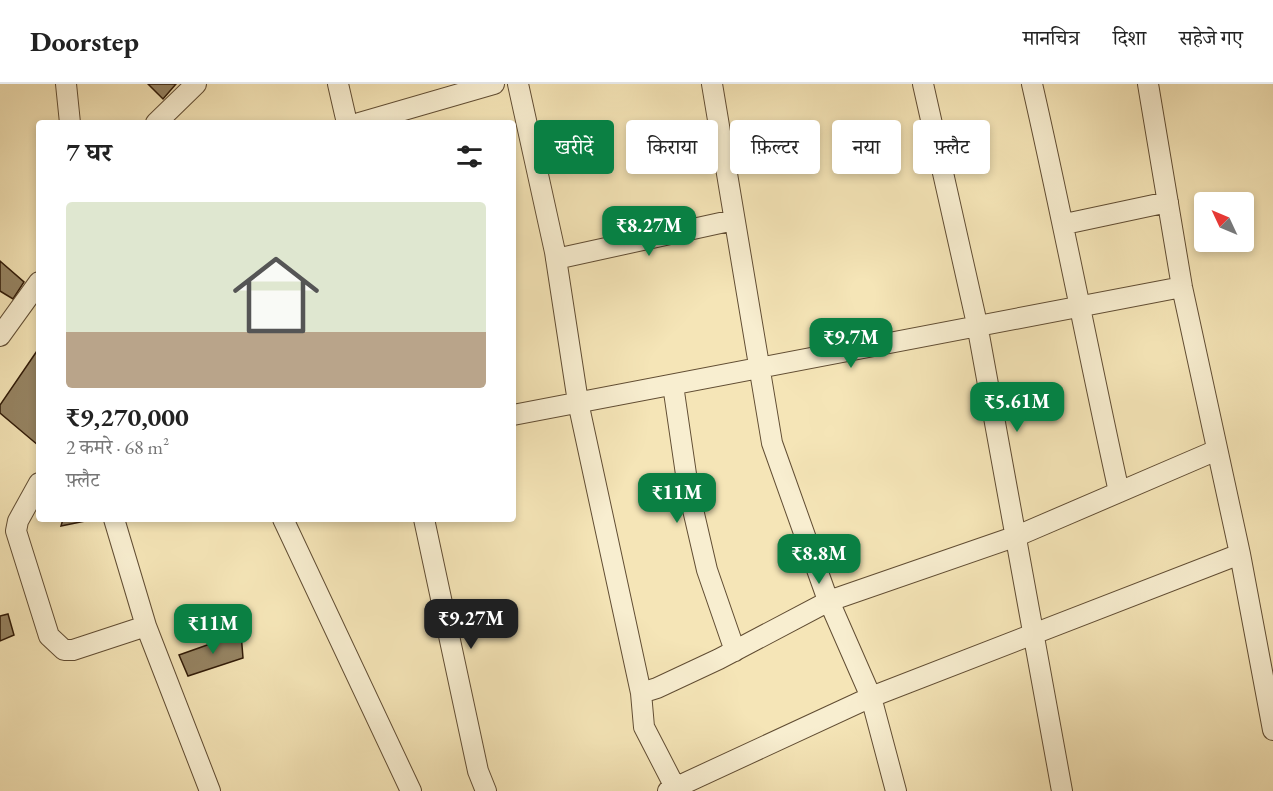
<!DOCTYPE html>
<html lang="hi">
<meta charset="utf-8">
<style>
:root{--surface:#fff;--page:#f6f6f6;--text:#222;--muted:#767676;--line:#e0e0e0;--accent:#0b8043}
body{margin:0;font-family:"EB Garamond","Noto Serif Devanagari",serif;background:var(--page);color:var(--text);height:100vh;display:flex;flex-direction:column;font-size:22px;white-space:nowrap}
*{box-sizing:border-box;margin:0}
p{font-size:20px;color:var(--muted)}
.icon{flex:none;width:33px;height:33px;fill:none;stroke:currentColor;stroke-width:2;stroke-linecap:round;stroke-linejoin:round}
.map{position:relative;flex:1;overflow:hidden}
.panel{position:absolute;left:36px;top:36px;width:480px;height:402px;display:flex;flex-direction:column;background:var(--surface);border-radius:6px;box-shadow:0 3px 9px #0003}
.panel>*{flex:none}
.top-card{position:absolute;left:534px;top:36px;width:570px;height:54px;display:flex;gap:12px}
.needle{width:39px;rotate:314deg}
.fabs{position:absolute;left:1194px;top:108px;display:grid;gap:12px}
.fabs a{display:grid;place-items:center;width:60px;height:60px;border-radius:6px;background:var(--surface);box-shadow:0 3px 9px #0003;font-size:30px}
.price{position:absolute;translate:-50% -51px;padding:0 14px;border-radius:12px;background:var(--accent);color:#fff;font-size:20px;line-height:39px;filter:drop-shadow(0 2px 3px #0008)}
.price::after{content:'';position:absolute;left:50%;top:36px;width:18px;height:14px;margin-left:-9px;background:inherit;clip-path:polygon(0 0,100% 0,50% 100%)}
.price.on{background:#222;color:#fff}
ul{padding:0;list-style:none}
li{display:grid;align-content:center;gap:12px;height:318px;padding:0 30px}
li+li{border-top:2px solid var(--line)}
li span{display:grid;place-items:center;height:186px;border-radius:6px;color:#555}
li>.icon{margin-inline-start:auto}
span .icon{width:108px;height:108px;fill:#fffc;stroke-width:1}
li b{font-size:26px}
h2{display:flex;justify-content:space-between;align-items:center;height:72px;padding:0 30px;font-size:26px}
.chip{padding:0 21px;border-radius:6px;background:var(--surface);box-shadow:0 3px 9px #0003;font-size:21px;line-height:54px}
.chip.on{background:var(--accent);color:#fff}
header{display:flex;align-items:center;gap:36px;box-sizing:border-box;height:84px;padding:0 30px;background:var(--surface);border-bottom:2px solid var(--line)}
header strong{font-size:28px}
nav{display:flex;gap:33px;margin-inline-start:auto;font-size:21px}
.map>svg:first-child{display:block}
.building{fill:#968463;stroke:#301a07;stroke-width:1.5}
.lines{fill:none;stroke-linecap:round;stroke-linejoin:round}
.street-casing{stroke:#614d33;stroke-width:22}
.street{stroke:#f8eed0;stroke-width:20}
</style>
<header>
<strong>Doorstep</strong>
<nav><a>मानचित्र</a><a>दिशा</a><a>सहेजे गए</a></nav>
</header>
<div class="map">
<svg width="1273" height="707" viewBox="0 0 1273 707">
<rect width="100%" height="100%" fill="#f5e5b7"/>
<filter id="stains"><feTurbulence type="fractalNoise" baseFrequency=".00333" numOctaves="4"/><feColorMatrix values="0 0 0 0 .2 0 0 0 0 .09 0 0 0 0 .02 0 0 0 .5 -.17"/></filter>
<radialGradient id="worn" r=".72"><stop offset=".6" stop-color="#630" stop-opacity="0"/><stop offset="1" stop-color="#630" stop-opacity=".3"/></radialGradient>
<!-- building -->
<path class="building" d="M148,0H176L163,15Z
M0,177L24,198L13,215L0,207Z
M39,264V362L0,329V321Z
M63,435H95L61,442Z
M8,530L14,551L0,557V532Z
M241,549L243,574L188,592L179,571Z"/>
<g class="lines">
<!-- street casing -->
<g class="street-casing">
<path id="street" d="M66,0L70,39
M338,0L347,39
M518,0L555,168L578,318L641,609L644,643L677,707
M712,0L772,359L825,508L871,613L896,707
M923,0L977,240L1062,707
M1032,0C1063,135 1089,272 1119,408
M1148,0L1182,203L1240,470L1273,646
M156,39L196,0
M359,39L494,0
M1065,140L1168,118
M556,175L734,136
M0,252L39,198
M673,301L688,404L707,486L735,567
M513,331L1182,203
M39,399L18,437L16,447L49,552L64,566H73L146,542
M114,435L146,542L210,707
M283,435L411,707
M424,435L478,687L486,707
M641,609L657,604L719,575L829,517L1017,452L1217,366
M668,707L871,613L1240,470"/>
</g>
<!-- street -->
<use href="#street" class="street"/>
</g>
<rect width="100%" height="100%" filter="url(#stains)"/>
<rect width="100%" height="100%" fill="url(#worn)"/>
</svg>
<div class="fabs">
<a><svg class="needle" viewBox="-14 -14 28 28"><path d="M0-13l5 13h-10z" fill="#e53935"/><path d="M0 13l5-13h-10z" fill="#767676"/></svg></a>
</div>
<b class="price" style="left:649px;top:173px">₹8.27M</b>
<b class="price" style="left:851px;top:285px">₹9.7M</b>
<b class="price" style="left:1017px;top:349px">₹5.61M</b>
<b class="price" style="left:677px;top:440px">₹11M</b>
<b class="price" style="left:819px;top:501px">₹8.8M</b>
<b class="price on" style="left:471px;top:566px">₹9.27M</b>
<b class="price" style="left:213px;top:571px">₹11M</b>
<div class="top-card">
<a class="chip on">खरीदें</a>
<a class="chip">किराया</a>
<a class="chip">फ़िल्टर</a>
<a class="chip">नया</a>
<a class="chip">फ़्लैट</a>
</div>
<section class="panel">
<h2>7 घर<svg class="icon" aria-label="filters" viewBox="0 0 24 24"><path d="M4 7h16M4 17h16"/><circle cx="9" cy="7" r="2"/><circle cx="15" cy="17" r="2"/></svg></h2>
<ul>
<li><span style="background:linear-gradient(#dfe7d0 70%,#b9a48a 0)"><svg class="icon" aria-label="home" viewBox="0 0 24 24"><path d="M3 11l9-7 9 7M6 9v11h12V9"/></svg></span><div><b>₹9,270,000</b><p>2 कमरे · 68 m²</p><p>फ़्लैट</p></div></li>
</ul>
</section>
</div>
